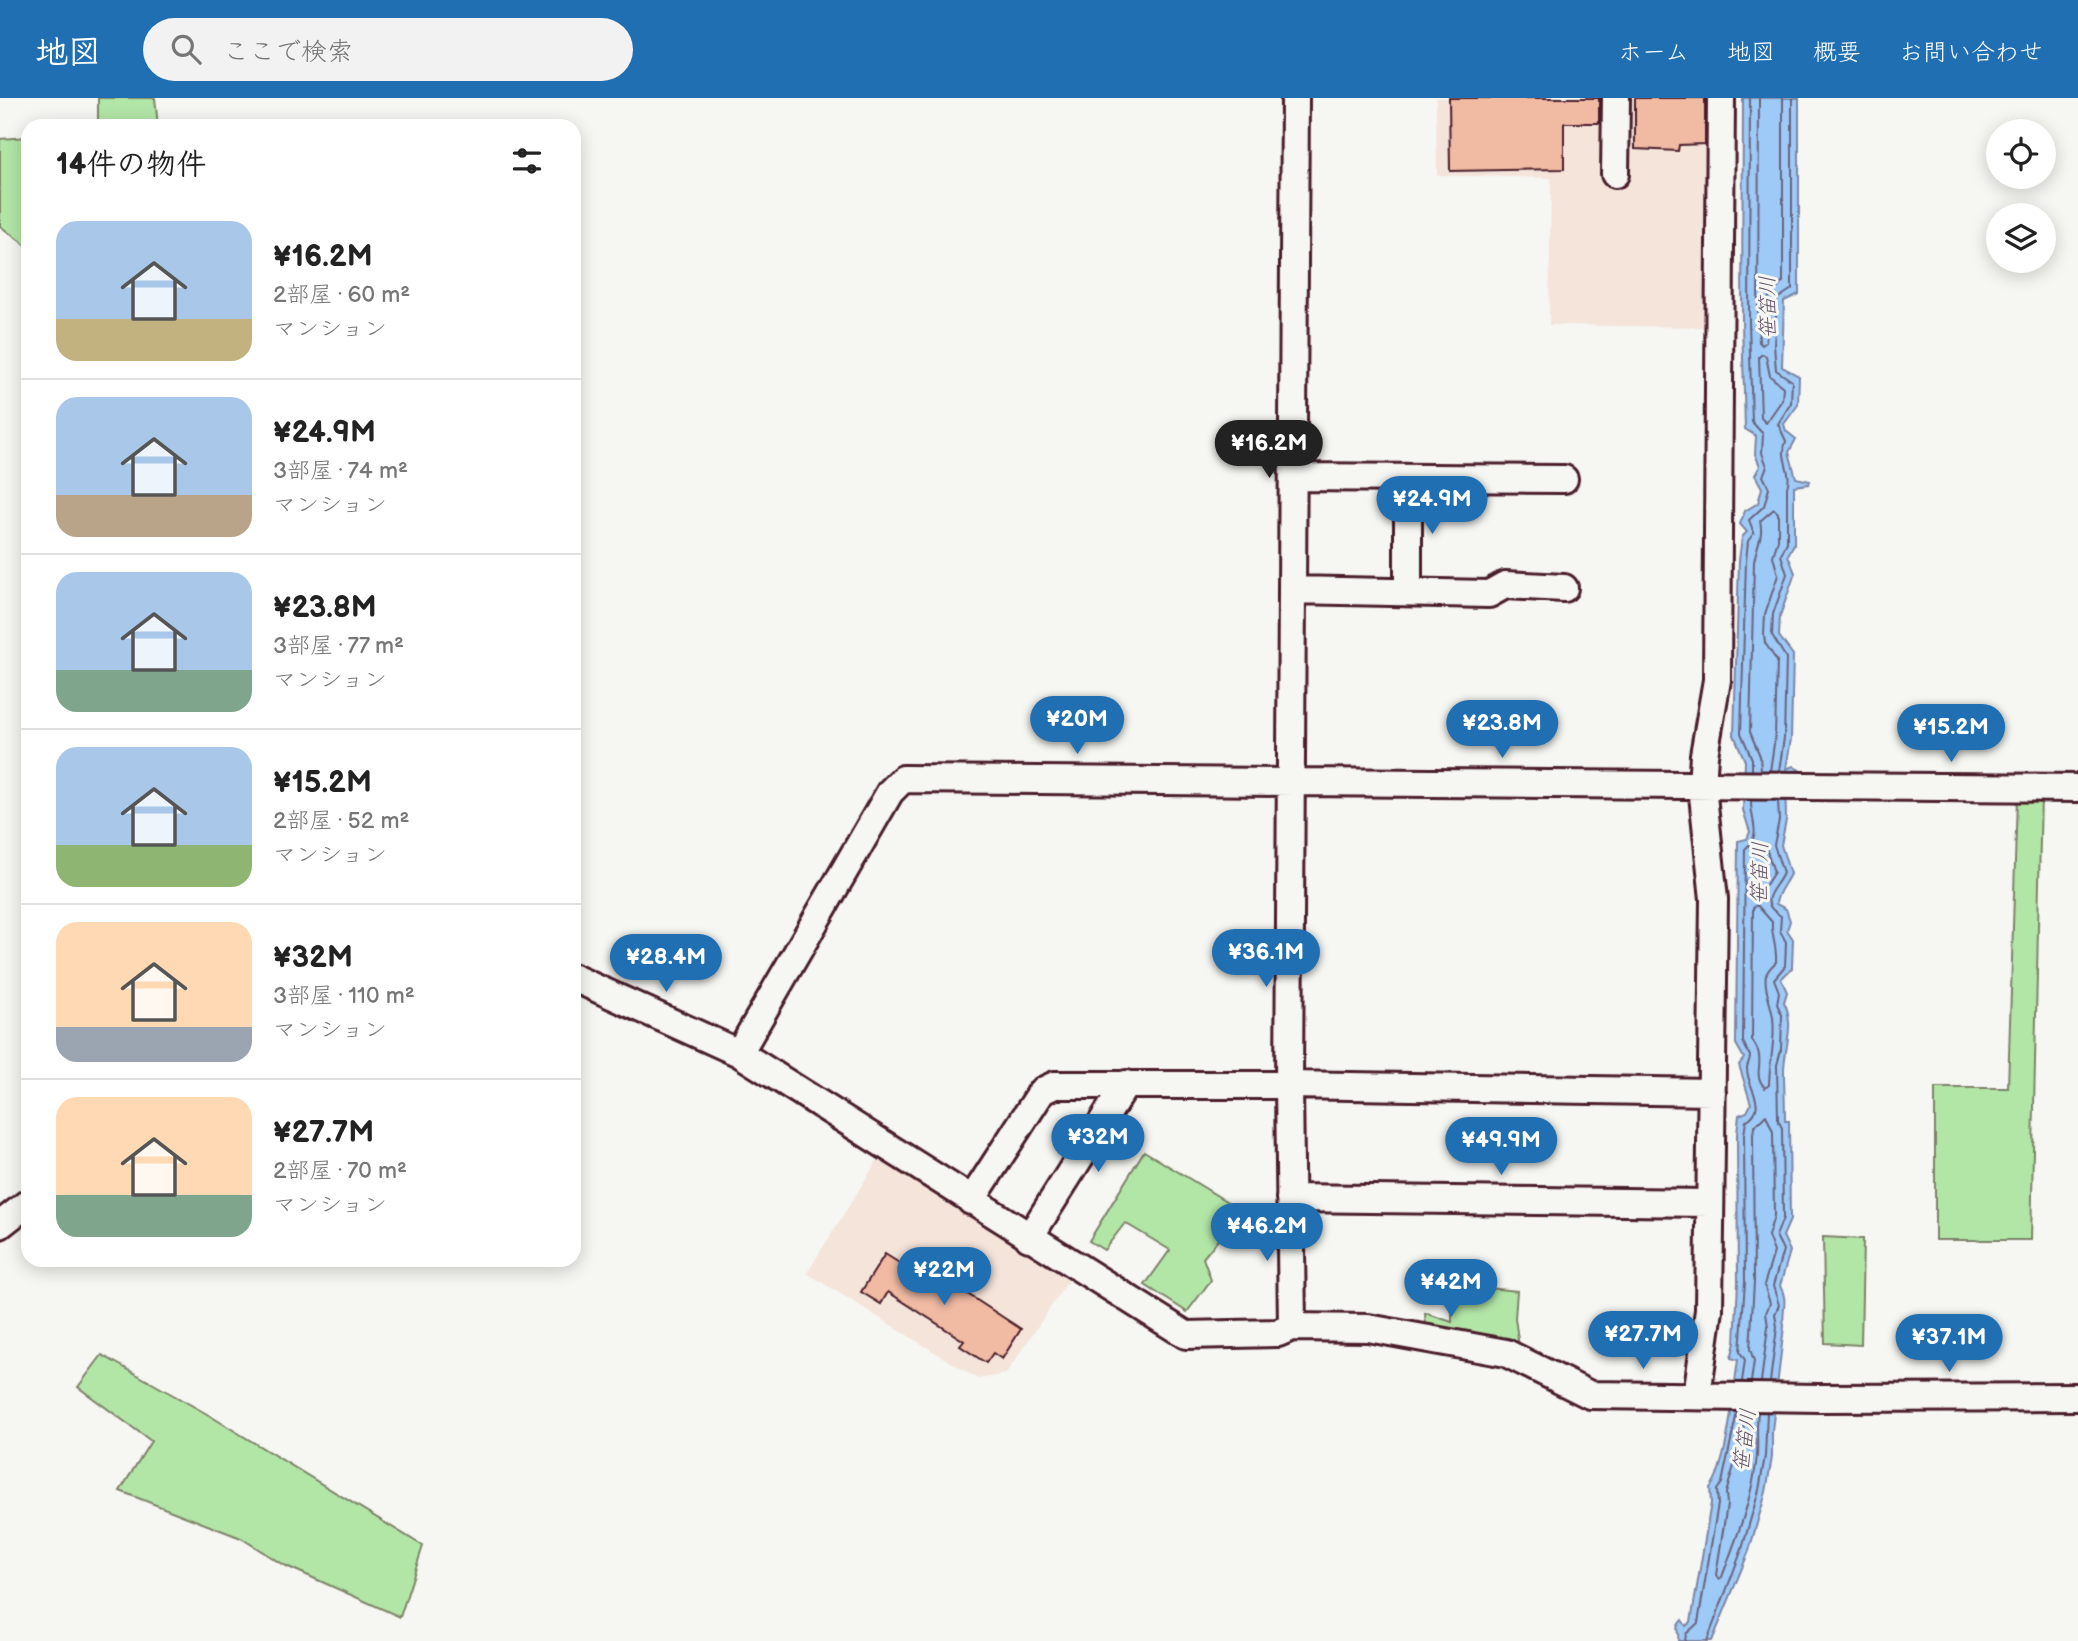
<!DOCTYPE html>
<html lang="ja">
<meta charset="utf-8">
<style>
:root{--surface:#fff;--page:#f2f2f2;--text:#222;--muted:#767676;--line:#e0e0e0;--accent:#1f6fb2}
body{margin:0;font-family:"Balsamiq Sans","Klee One",sans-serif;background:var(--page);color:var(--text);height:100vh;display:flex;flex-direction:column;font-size:26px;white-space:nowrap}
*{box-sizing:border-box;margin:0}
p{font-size:23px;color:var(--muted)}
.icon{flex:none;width:38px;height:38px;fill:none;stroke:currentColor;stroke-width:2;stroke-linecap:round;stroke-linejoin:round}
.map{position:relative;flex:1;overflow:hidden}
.side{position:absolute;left:21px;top:21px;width:560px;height:1148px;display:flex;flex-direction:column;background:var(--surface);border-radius:21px;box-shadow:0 4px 18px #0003}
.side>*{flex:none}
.tools{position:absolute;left:1986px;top:21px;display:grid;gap:14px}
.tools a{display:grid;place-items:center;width:70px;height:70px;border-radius:50%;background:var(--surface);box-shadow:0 4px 18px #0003;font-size:35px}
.price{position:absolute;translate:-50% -60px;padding:0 16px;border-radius:24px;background:var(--accent);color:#fff;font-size:23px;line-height:46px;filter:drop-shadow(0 2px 4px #0008)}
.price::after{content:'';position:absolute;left:50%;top:42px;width:21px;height:16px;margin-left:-10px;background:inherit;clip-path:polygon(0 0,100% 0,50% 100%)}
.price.current{background:#222;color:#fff}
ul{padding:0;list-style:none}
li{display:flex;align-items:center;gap:21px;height:175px;padding:0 35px}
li+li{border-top:2px solid var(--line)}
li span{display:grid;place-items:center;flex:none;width:196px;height:140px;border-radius:21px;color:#555}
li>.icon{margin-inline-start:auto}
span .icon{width:84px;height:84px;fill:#fffc;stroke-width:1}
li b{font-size:30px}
h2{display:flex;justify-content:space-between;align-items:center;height:84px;padding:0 35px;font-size:30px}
header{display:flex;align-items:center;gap:42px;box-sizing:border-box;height:98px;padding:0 35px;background:var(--accent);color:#fff}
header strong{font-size:33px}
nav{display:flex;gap:38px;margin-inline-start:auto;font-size:24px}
.search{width:490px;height:63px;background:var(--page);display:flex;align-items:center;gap:18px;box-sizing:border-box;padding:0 24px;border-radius:38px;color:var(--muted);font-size:26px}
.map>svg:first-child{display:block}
.built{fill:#f4e4da}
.green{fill:#b2e6a7;stroke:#7e8269;stroke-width:2}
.water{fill:#9dcaf7;stroke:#7c86a5;stroke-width:2}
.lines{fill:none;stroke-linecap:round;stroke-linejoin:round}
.shore{stroke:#6b637d;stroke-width:2}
.building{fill:#f0baa3;stroke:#4a1f2b;stroke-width:2}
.minor-casing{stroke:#4a1f2b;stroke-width:32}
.minor{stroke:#f6f6f2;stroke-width:26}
.labels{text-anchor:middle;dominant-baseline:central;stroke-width:6;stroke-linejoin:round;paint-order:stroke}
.water-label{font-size:21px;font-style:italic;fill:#635268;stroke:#f6f6f2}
</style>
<header>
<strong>地図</strong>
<div class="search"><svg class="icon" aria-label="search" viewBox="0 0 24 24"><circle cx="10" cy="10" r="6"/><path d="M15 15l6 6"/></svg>ここで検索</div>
<nav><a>ホーム</a><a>地図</a><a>概要</a><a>お問い合わせ</a></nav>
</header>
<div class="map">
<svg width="2078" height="1543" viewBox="0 0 2078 1543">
<rect width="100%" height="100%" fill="#f6f6f2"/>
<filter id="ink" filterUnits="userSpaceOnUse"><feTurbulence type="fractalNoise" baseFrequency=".0143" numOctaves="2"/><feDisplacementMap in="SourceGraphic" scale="14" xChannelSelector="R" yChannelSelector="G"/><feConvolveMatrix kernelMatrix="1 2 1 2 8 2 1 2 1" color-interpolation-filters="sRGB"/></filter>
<g filter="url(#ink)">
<!-- built -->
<path class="built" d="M1436,0H1714L1708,229L1549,227L1551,80L1437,77Z
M882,1055L1073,1175L1006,1276L978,1281L807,1175Z"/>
<!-- green -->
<path class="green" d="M98,0H155L158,28H98Z
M28,39V149L0,128V41Z
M2041,696L2031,1142H1935V990H2008L2017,699Z
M1144,1053L1242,1113L1203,1160L1211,1182L1187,1214L1145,1187L1170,1152L1125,1125L1104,1152L1089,1143Z
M1823,1139L1863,1141L1861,1247L1825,1245Z
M1478,1189L1517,1193L1515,1220L1520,1256L1426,1232L1425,1215L1452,1224V1195Z
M102,1257L207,1316L423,1448L400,1519L282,1466L241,1440L120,1393L151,1343L78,1289Z"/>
<!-- water -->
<path class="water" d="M1743,0H1799V196L1784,203L1782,269L1799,278L1798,307L1784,326L1786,333L1796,341L1789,354L1796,380L1810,383L1809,386L1794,388V446L1788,457L1795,475L1780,518L1779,538L1793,557L1791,641L1786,671L1793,668L1806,676L1804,678L1794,673L1785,677L1786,722L1781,747L1790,776C1785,787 1777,794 1776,806L1786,811L1790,823L1787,832L1793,841L1792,870L1781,881L1787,894L1784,904C1795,925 1785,948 1784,971C1784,988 1785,1005 1785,1023H1789L1790,1122L1783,1138L1790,1153L1780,1188C1789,1203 1781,1212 1784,1228L1772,1333V1359L1766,1394L1749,1453L1712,1543H1678C1680,1534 1673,1531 1682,1522L1686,1528L1691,1524L1711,1405L1710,1390C1728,1366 1733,1294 1738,1262L1731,1260L1735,1245L1738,1184L1737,1036L1739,1017L1747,1014L1751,1006L1739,967L1744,960L1736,946L1738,743L1747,741L1750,734L1743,712L1745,663L1734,637L1739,462L1742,439L1747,434L1740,426L1745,413L1758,405L1762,390L1755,377L1760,368L1755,356L1756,338L1745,331L1742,224Z"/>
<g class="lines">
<!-- shore -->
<path class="shore" d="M1750,0L1749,224L1752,324L1763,336L1762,355L1767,368L1763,378L1769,390L1764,408L1749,422L1754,435L1748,443L1746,463L1741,635L1752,661V673
M1759,0L1758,224L1759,244L1762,247L1766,244L1769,199L1783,184V0
M1762,256L1766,258L1770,278L1783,289L1782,302L1766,325L1761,320L1759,259Z
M1761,673L1760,658L1750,634L1754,464C1756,449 1764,438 1760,423L1774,411L1778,415V442L1773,458L1778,477L1765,516L1764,537L1765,545L1777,563L1775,639L1770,673
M1779,673L1784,640L1786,560L1772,537L1773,516L1787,476L1781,457L1787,444V389C1793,373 1779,362 1786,343L1778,326L1791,305L1792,283L1776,272L1774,247L1777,201L1792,191V0
M1760,749L1766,750L1774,774L1757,801L1754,798V757Z
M1757,807L1772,824C1771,838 1777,847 1776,864C1772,868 1768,871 1766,877C1763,889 1772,908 1773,920C1776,942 1769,965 1769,987L1765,990C1754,978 1761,971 1759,958C1759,952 1755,947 1752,942L1753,810Z
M1742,1284L1745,1262L1740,1254L1745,1184L1744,1037L1746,1023C1770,1008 1746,990 1747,969C1748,965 1750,962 1750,958L1743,944L1745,751C1763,736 1750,723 1751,702
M1751,1284L1754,1263L1750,1251L1754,1184L1753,1037L1754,1029L1766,1017L1773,1034L1774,1118L1768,1138L1774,1154L1764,1187L1770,1205L1766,1215L1768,1229L1761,1284
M1770,1284L1777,1229L1775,1216L1779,1207L1773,1188L1783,1152L1776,1138L1783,1120L1782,1030L1778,1022L1777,967L1781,952L1782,917L1777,906L1779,894L1774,881L1785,868L1786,844L1780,833L1781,818C1755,803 1776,792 1783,775L1774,747L1779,722L1778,703
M1746,1314L1741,1344L1726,1395L1727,1407L1716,1477L1719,1481L1722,1479C1736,1441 1753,1399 1757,1358C1758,1343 1756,1329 1758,1314
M1685,1543L1686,1536L1698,1525L1718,1406L1717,1392L1722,1385L1737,1314
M1707,1543L1742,1451L1759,1392L1765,1358L1767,1314"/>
</g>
<!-- building -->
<path class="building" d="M1449,0H1599V25H1564V71L1450,73Z
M1635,0H1705V46L1679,47L1678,53L1635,51Z
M885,1156L917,1176L923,1167L1021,1231L1002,1261L993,1255L986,1265L960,1248L964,1243L888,1194L881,1206L861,1194Z"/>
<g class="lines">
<!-- minor casing -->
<g class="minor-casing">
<path id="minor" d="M1615,76L1616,0
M1293,379L1564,381
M1408,381V494
M1292,492L1489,496L1505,487L1564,490
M574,880L739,955L1186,1237L1278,1235L1292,1229L1368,1230L1506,1255L1590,1297L1819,1300L2078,1299
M739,955L890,694L903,681L2078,690
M1290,1100L1710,1105
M971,1103L1042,993L1055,987H1289L1712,994
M0,1127L28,1105
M1029,1140L1126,986
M1292,1229L1289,987L1295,0
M1697,1297L1709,1212L1714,801L1702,688L1704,657L1717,582L1721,0"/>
</g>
<!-- minor -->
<use href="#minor" class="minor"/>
</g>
</g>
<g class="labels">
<!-- water labels -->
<g class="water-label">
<text transform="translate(1768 209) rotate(-91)">笹笛川</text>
<text transform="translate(1760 775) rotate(-89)">笹笛川</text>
<text transform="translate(1745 1342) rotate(-83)">笹笛川</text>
</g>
</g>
</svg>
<div class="tools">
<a><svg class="icon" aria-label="locate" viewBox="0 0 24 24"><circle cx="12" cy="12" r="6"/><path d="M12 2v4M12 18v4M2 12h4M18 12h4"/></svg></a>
<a><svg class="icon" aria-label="layers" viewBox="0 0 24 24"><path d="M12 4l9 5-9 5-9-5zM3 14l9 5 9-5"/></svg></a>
</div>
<b class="price current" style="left:1269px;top:382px">¥16.2M</b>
<b class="price" style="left:1432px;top:438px">¥24.9M</b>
<b class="price" style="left:1077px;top:658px">¥20M</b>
<b class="price" style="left:1502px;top:662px">¥23.8M</b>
<b class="price" style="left:1951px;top:666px">¥15.2M</b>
<b class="price" style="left:1266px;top:891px">¥36.1M</b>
<b class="price" style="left:666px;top:896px">¥28.4M</b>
<b class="price" style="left:1098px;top:1076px">¥32M</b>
<b class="price" style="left:1501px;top:1079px">¥49.9M</b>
<b class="price" style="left:1267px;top:1165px">¥46.2M</b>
<b class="price" style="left:944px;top:1209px">¥22M</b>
<b class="price" style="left:1451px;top:1221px">¥42M</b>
<b class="price" style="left:1643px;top:1273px">¥27.7M</b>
<b class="price" style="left:1949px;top:1276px">¥37.1M</b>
<section class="side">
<h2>14件の物件<svg class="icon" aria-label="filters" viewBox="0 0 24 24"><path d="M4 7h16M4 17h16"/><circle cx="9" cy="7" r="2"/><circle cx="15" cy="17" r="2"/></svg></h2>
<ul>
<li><span style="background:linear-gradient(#a9c7e8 70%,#c2b280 0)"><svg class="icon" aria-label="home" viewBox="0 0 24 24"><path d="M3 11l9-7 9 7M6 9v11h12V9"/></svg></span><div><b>¥16.2M</b><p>2部屋 · 60 m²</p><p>マンション</p></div></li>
<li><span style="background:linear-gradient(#a9c7e8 70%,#b9a48a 0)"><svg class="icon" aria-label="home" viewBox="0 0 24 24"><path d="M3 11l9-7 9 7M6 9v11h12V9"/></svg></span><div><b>¥24.9M</b><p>3部屋 · 74 m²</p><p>マンション</p></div></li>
<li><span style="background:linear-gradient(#a9c7e8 70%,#7fa58c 0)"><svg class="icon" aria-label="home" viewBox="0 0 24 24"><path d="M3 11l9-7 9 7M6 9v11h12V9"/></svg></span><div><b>¥23.8M</b><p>3部屋 · 77 m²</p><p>マンション</p></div></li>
<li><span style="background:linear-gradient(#a9c7e8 70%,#8fb573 0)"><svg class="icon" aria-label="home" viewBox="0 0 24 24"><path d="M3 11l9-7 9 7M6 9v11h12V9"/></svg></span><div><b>¥15.2M</b><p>2部屋 · 52 m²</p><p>マンション</p></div></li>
<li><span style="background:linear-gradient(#ffd9b3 75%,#9aa5b1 0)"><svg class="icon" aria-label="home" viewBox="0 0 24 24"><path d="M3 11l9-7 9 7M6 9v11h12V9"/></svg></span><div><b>¥32M</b><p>3部屋 · 110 m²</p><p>マンション</p></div></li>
<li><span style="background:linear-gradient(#ffd9b3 70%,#7fa58c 0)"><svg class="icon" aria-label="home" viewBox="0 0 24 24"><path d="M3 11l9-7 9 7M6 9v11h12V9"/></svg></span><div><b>¥27.7M</b><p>2部屋 · 70 m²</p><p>マンション</p></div></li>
</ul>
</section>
</div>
